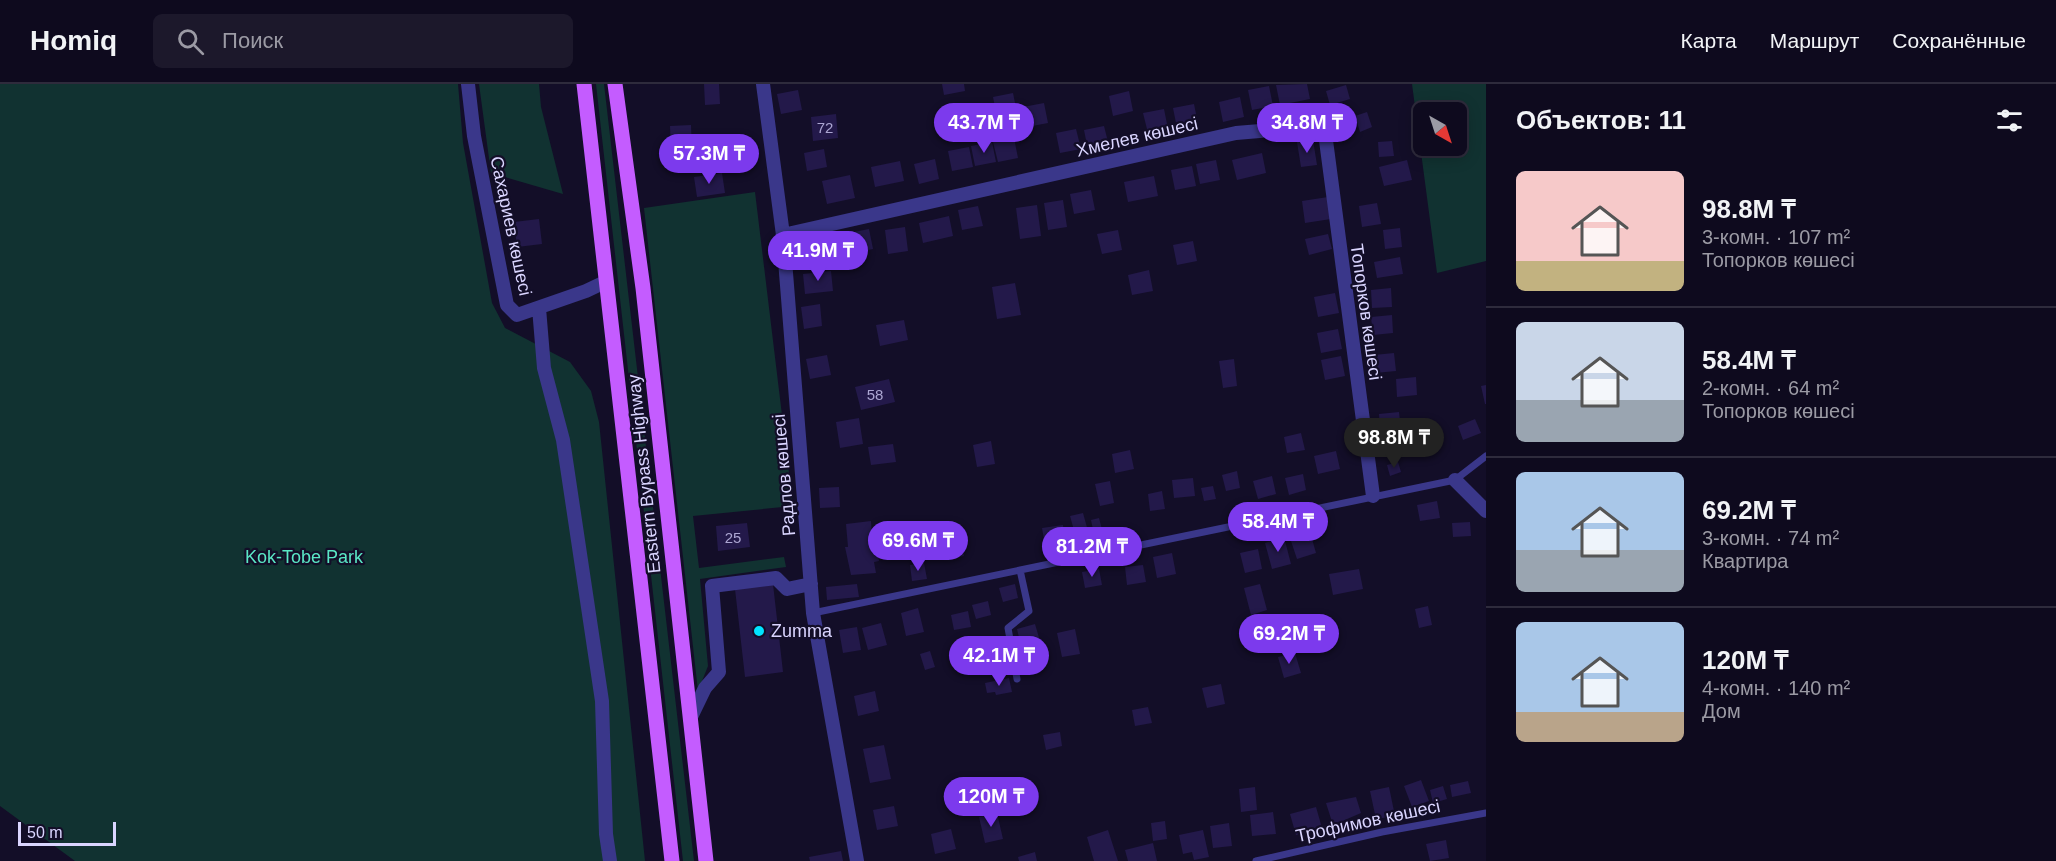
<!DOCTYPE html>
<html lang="ru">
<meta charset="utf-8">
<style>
:root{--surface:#0e0a1e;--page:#1c182b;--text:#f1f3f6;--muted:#9b9aa4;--line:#2e2b3c;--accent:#7c3aed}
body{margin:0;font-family:Helvetica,sans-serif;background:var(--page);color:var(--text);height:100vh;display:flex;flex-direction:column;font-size:22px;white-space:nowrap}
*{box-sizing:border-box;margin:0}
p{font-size:20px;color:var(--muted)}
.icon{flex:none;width:33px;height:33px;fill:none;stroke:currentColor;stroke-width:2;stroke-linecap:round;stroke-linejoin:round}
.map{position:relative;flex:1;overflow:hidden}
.side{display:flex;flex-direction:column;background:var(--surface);width:570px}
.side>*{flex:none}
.needle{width:39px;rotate:141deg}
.controls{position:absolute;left:1413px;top:18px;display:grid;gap:12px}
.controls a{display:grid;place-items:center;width:54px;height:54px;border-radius:9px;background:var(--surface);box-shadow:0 3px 15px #0003,0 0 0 2px var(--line);font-size:30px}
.scale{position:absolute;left:18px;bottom:15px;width:98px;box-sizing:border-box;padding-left:6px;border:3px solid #dad5ff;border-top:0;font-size:16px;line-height:21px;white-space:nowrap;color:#dad5ff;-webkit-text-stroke:4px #130e28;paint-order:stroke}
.price{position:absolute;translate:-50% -51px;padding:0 14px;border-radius:21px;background:var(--accent);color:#fff;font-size:20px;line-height:39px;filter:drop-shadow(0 2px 3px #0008)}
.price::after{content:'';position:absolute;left:50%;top:36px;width:18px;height:14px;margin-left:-9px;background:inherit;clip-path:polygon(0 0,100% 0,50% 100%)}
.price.active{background:#222;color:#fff}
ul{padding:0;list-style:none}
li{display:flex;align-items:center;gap:18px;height:150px;padding:0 30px}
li+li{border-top:2px solid var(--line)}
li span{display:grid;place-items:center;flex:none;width:168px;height:120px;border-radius:9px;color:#555}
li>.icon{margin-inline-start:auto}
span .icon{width:72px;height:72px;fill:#fffc;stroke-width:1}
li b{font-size:26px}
h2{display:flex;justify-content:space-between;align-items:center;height:72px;padding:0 30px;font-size:26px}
header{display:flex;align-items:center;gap:36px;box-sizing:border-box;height:84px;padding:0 30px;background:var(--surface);border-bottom:2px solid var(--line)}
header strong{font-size:28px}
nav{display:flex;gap:33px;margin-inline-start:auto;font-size:21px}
.search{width:420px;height:54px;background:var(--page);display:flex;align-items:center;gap:15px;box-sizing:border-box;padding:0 21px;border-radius:9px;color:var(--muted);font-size:22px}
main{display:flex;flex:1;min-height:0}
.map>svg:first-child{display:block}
.green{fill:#113231;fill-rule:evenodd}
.building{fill:#23194a}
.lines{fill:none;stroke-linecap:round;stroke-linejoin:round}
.lane{stroke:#3a378a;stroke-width:7}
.street{stroke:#3a378a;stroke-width:14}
.primary{stroke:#c45cff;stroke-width:15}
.poi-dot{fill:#01e3ff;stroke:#130e28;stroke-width:2}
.labels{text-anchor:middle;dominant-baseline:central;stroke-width:4.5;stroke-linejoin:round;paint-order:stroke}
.number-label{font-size:15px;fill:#aca6d2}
.street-label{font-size:18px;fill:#dad5ff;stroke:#130e28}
.park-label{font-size:18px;fill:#5ae7c5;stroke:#130e28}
.poi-label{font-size:18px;fill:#dad5ff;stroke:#130e28;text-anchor:start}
</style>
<header>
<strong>Homiq</strong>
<div class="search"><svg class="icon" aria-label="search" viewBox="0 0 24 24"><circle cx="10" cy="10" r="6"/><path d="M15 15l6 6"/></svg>Поиск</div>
<nav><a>Карта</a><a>Маршрут</a><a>Сохранённые</a></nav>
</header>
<main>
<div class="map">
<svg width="1486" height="777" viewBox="0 0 1486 777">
<rect width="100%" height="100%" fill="#130e28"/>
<!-- green -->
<path class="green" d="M0,0H458L463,59L492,219L505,244L570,278L591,307L599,338L645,777H75L0,722Z
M479,0H539L541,23L563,110L491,89Z
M596,0H604L694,777H683Z
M1412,0H1486V177L1437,189ZM1424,28H1456V62H1424Z
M755,108L793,422L693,432L699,484L784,473L786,483L700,495L708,582L698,607L644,124Z"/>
<!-- building -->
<path class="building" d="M704,0H719L720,20L705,21Z
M942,0H964L965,7L944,11Z
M1307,0L1310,15L1280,21L1276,1Z
M1346,1L1350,15L1330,21L1326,7Z
M1269,2L1273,22L1252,26L1248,6Z
M798,6L802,26L781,30L777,10Z
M1129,7L1133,27L1113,32L1109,12Z
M1013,9L1017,29L997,33L993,13Z
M1240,13L1244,33L1223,38L1219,18Z
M1044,19L1048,39L1027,43L1023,23Z
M1194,20L1198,40L1177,44L1173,24Z
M1164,25L1168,45L1148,49L1143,29Z
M1367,28L1372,43L1360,48L1355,32Z
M836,30L838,54L813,57L811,33Z
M691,41L692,68L671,69L670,42Z
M1104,42L1109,62L1088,66L1084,46Z
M1076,45L1081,65L1060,69L1056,49Z
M1014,54L1018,74L998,78L993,58Z
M1313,56L1317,81L1301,83L1297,58Z
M1392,57L1394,72L1379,73L1378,58Z
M992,58L996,78L975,82L971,62Z
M969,63L973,83L952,87L948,67Z
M824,65L827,83L807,87L804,69Z
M1262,69L1266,89L1237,96L1232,76Z
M935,75L939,95L919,100L914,80Z
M1216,76L1220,96L1200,100L1196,80Z
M1407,76L1412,96L1384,102L1379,83Z
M900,77L904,97L875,103L871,83Z
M1192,82L1196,102L1175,106L1171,86Z
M722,89L725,109L697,113L694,93Z
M850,91L855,114L827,120L822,97Z
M1154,92L1158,112L1128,118L1124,98Z
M1091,106L1095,126L1074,130L1070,110Z
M1328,113L1331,135L1305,139L1302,117Z
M1063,116L1067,143L1048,146L1044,119Z
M1377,119L1381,140L1362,143L1359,122Z
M1037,121L1041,152L1020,155L1016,124Z
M978,122L983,142L962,146L958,126Z
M949,132L953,152L923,159L919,139Z
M539,135L542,160L517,163L514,138Z
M905,143L908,167L888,170L885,146Z
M1400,144L1402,163L1385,165L1383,146Z
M869,145L873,165L853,169L849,149Z
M1118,146L1122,166L1102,170L1097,150Z
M1328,150L1332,165L1309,171L1305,155Z
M1193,157L1197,177L1177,181L1173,161Z
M833,159L836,181L812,184L809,162Z
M1400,173L1403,190L1377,194L1374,178Z
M1149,186L1153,207L1132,211L1128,191Z
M831,187L833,207L805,210L803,190Z
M1015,199L1021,231L997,235L992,203Z
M1391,204L1392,223L1372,224L1371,206Z
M1335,209L1339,229L1318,233L1314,213Z
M820,220L822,242L804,245L801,223Z
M1392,231L1393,249L1373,251L1371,233Z
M904,236L908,256L880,262L876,241Z
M1338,245L1342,265L1321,269L1317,249Z
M1394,269L1396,287L1375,289L1374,271Z
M827,271L831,291L810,295L806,275Z
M1341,272L1345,292L1325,296L1321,276Z
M1234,275L1237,302L1223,304L1219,277Z
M1416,293L1417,311L1397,313L1396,295Z
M889,295L895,318L861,326L855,303Z
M1486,301V320H1485L1481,302Z
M1399,328L1401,346L1380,348L1379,330Z
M859,334L863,360L840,364L836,338Z
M1475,335L1481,349L1463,356L1458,342Z
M1301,349L1305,366L1287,369L1284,353Z
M991,357L995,380L977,383L973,361Z
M893,360L896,378L871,381L868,363Z
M1130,366L1134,385L1115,389L1112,370Z
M1336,367L1340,385L1318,390L1314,372Z
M1398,378L1401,388L1390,392L1387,381Z
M1237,387L1240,404L1226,407L1222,391Z
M1303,390L1306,406L1289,411L1285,394Z
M1272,392L1276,410L1258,415L1253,397Z
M1193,394L1195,412L1174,414L1172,396Z
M1110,397L1114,419L1100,422L1095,400Z
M1213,402L1216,415L1204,417L1201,404Z
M839,403L840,423L820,424L819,404Z
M1162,407L1165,425L1150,427L1148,410Z
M1437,417L1440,434L1420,437L1417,421Z
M1083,429L1088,447L1075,450L1070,432Z
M1099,434L1104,453L1095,455L1091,436Z
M871,437L872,452H876L879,477L874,478L876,489L851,491L845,463H848L846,440Z
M1470,438L1471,452L1453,453L1452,439Z
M747,439L750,463L718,467L716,442Z
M1063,441L1065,458L1045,461L1042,444Z
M959,448L964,472L948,475L943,451Z
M1310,448L1316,469L1297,475L1290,454Z
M1284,453L1291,480L1272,485L1265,459Z
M1258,465L1262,485L1245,489L1240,469Z
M1172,469L1176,490L1157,494L1153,473Z
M924,479L927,495L912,497L910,481Z
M1143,481L1146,498L1127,501L1125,483Z
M1099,485L1102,501L1085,504L1082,488Z
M1359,485L1363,505L1333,511L1329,490Z
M773,500L783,588L745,593L735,505Z
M857,500L859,513L827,516L826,503Z
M1015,500L1018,514L1003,518L999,504Z
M1260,500L1267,526L1251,531L1244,504Z
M988,517L991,531L976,535L972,521Z
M1428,522L1432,541L1419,544L1415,525Z
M918,524L924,548L906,552L901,529Z
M968,527L971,543L954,546L951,531Z
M881,539L887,561L868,566L862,544Z
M1035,540L1040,557L1021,562L1017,545Z
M857,543L861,566L843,569L839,546Z
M1075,545L1080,570L1062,573L1057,549Z
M930,567L935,583L925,586L920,570Z
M1295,569L1301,589L1284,594L1278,573Z
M1009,594L1012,608L996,611L995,608L987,609L985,599Z
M1221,600L1225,620L1207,624L1202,604Z
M875,607L879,627L858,632L854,612Z
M1148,623L1152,639L1135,642L1132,626Z
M1060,648L1062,662L1046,666L1043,651Z
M884,661L891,695L870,699L863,665Z
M1421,696L1429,717L1412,723L1404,702Z
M1468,697L1471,709L1452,713L1450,701Z
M1443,702L1447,715L1433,719L1430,706Z
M1255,703L1257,726L1241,728L1239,705Z
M1389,703L1395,732L1376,735L1370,707Z
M1356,713L1361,729L1333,741L1326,719Z
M894,722L898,742L877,746L873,726Z
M1316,723L1322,744L1296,751L1290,730Z
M1273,728L1276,750L1252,752L1250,731Z
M997,729L1003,755L985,759L979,733Z
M1165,737L1167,755L1153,757L1151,739Z
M1229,739L1232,762L1213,764L1210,742Z
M951,745L956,765L935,770L931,750Z
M1108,746L1118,777H1094L1087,753Z
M1203,746L1209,773L1194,776L1192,768L1183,770L1179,751Z
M1446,756L1449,774L1430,777L1426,760Z
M1153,759L1157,777H1128L1125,766Z
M841,767L843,777H810L809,773Z
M1035,768L1037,777H1019L1018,773Z"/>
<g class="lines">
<!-- lane -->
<path class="lane" d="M813,529L1455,396L1486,372
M1017,595L1008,544L1029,527L1020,486
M1256,777L1382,748L1486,729"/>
<!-- street -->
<path class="street" d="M468,0L474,52L507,221L517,231L586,207L605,198
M763,0L783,151L813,529L857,777
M783,151L1236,49L1310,43L1325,49L1373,412
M539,224L544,284L563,356L602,617L606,750L610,777
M1455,396L1486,427
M690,635L705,604L719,588L712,502L776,494L787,505L811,500"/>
<!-- primary -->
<path class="primary" d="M584,0L672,777
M615,0L643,204L706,777"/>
</g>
<!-- markers -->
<circle class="poi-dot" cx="759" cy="547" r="6"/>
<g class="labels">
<!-- number labels -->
<g class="number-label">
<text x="825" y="43">72</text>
<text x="875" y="310">58</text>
<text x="733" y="453">25</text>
</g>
<!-- street labels -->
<g class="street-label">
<text transform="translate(1137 53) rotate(-13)">Хмелев көшесі</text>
<text transform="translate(511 142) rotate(78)">Сахариев көшесі</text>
<text transform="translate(1366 228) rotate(82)">Топорков көшесі</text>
<text transform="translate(644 390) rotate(-96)">Eastern Bypass Highway</text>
<text transform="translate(784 391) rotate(-95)">Радлов көшесі</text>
<text transform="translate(1368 737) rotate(-12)">Трофимов көшесі</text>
</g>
<!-- park labels -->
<g class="park-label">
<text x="304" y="473">Kok-Tobe Park</text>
</g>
<!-- poi labels -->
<g class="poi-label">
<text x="771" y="547">Zumma</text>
</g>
</g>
</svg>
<div class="controls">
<a><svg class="needle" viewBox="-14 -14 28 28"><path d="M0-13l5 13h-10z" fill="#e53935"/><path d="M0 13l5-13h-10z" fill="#9b9aa4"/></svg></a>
</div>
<div class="scale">50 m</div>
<b class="price" style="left:984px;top:70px">43.7M ₸</b>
<b class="price" style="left:1307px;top:70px">34.8M ₸</b>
<b class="price" style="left:709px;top:101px">57.3M ₸</b>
<b class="price" style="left:818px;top:198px">41.9M ₸</b>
<b class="price active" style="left:1394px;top:385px">98.8M ₸</b>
<b class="price" style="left:1278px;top:469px">58.4M ₸</b>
<b class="price" style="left:918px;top:488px">69.6M ₸</b>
<b class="price" style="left:1092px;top:494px">81.2M ₸</b>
<b class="price" style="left:1289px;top:581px">69.2M ₸</b>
<b class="price" style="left:999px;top:603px">42.1M ₸</b>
<b class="price" style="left:991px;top:744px">120M ₸</b>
</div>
<section class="side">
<h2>Объектов: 11<svg class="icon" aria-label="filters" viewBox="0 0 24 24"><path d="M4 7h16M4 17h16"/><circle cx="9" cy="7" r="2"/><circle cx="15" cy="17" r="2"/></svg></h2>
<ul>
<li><span style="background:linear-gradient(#f6c9c9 75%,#c2b280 0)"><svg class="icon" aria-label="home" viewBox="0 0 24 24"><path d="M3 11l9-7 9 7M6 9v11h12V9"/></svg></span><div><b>98.8M ₸</b><p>3-комн. · 107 m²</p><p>Топорков көшесі</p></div></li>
<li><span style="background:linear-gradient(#c9d6e8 65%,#9aa5b1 0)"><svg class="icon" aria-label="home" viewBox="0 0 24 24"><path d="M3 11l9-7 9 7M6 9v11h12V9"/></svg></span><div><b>58.4M ₸</b><p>2-комн. · 64 m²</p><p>Топорков көшесі</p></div></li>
<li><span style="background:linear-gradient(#a9c7e8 65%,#9aa5b1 0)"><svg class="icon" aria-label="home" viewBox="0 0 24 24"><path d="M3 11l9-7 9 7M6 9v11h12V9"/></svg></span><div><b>69.2M ₸</b><p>3-комн. · 74 m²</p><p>Квартира</p></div></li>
<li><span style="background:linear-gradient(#a9c7e8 75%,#b9a48a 0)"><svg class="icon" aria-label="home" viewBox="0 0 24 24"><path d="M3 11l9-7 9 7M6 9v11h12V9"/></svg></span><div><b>120M ₸</b><p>4-комн. · 140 m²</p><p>Дом</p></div></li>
</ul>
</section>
</main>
